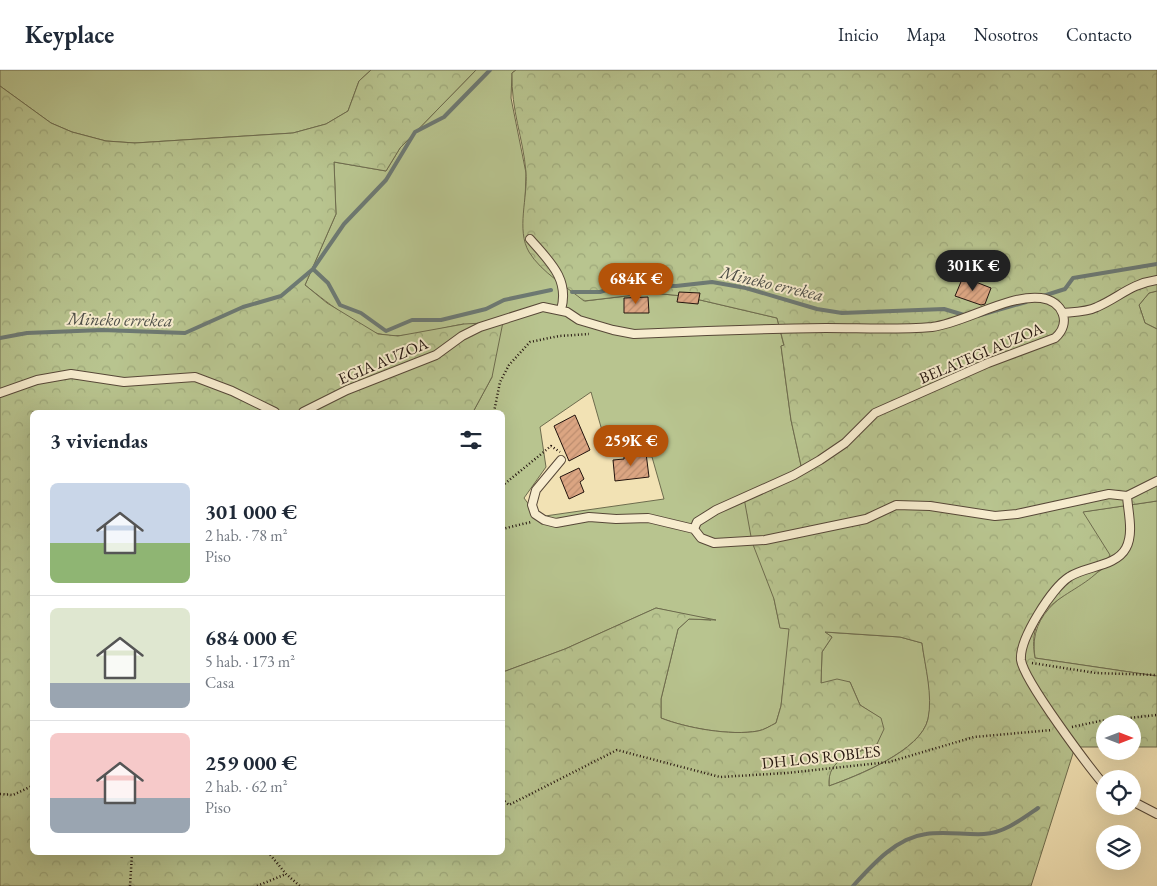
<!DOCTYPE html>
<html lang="es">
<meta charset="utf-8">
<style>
:root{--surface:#fff;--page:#f2f2f3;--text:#1f2937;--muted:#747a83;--line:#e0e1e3;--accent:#b45309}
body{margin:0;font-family:"EB Garamond",serif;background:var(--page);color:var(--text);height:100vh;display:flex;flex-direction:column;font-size:19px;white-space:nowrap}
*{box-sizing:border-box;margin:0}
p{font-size:16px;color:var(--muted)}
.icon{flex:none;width:28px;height:28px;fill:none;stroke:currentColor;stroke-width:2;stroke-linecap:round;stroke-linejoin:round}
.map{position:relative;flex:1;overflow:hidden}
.side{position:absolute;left:30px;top:340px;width:475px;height:445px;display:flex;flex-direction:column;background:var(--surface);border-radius:8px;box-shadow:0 5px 20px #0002}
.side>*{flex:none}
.needle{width:32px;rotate:90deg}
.controls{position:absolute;left:1096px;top:645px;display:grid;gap:10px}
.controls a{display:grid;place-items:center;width:45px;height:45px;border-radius:50%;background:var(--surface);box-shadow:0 5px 20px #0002;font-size:25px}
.price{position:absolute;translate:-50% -42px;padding:0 11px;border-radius:18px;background:var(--accent);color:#fff;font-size:16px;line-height:32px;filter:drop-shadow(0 1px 2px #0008)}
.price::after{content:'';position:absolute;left:50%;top:30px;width:15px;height:11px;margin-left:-8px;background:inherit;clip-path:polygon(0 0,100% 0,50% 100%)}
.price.active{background:#222;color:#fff}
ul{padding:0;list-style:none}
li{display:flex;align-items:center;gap:15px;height:125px;padding:0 20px}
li+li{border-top:1px solid var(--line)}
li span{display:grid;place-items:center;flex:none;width:140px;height:100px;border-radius:8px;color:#555}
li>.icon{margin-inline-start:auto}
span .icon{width:60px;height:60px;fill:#fffc;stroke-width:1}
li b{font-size:21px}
h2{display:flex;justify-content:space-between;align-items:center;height:60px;padding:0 20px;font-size:21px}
header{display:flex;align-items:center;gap:30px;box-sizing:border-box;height:70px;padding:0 25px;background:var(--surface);border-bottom:1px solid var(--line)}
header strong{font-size:24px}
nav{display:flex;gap:28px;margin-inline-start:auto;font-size:18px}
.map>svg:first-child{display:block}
.green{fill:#b8c48f;stroke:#6e6c4e;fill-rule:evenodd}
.forest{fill:url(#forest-crowns);stroke:#6e6c4e;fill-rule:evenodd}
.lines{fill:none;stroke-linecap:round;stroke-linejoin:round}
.stream{stroke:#6d7973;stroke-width:4}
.building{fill:url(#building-hatch);stroke:#23140e}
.lane-casing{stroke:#574838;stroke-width:10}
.path{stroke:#23140e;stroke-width:2.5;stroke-dasharray:1 2.5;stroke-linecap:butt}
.lane{stroke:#f7ecce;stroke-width:8}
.labels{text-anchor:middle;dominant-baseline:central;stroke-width:4;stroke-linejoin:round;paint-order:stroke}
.street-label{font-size:16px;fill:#23140e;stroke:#f7ecce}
.water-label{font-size:18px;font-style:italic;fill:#4e4f49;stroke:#f7ecce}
</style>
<header>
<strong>Keyplace</strong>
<nav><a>Inicio</a><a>Mapa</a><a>Nosotros</a><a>Contacto</a></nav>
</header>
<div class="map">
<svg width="1157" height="816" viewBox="0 0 1157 816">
<defs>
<pattern id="forest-crowns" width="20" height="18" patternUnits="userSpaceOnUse" patternTransform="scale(1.25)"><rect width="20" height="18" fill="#b8c48f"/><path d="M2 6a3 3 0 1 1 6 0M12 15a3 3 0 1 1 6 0" fill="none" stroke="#9ea87a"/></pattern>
<pattern id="building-hatch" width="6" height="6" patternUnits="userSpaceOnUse" patternTransform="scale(1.25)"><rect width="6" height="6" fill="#dba582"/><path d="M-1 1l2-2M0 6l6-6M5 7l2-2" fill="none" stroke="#bc8d6f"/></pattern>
</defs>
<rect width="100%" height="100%" fill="#f2e2b4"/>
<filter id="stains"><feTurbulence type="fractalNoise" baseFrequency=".004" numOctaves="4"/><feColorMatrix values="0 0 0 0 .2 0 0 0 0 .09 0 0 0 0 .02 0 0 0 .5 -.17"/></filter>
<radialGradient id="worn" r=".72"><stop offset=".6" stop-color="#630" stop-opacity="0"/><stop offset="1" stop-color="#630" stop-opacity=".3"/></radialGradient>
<!-- green -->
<path class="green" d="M0,0H371L359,11L348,41L326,54L293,63L135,73L106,71L72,62L51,53L0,16Z
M476,0H516L512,3L511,28L526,103L524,159L585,231L652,223L683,226L777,248L784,276H781L791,350L802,400L774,529L780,557L790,559L781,636L776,653C770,656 764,660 758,661C731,666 686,658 661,648V629L678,559L689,549L711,550L656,538L565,579L503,602L502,342H473L492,307L464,254C438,258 406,270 380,264C364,262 319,226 305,215L336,144L334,92L386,101L400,78ZM591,322L609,385L652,387L664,429L538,447L524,428L546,397L540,357Z
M1157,221V259L1145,253L1139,235L1149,223Z
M1157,431V606L1035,588C1027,539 1070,522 1104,498L1082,442Z
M824,562L900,567L922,573C925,597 934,625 928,649C921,681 856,706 829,716V704L836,692L877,674L880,648L860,635L850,612L821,614L822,582L832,567Z"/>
<!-- forest -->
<path class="forest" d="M371,0H476L400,78L386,101L334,92L336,144L305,215L327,233L378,264L398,266L464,254L503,252L492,307L473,342H32V782H502L503,602L565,579L656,538L716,550L689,549L678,559L661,629V648C686,658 731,666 758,661C764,660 770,656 776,653L781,636L789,559L780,558L774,529L752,472L744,428L802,400L791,350L781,276L784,275L777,248L683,226L652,223L584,231C567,217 541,202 529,182C516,160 528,127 526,102C523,67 511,41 512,3L516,0H1157V221L1149,223L1139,235L1145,253L1157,259V431L1083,442L1110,485C1091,527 1023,523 1035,588L1157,606V677H1133L1132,654H1105V677H1075L1031,816H0V16L51,53L72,62L106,71L135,73L293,63L326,54L348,41L359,11ZM825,562L900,567L922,573C925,597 933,625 928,649C921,681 857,706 829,716C827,687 854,684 877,674L884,659L881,648L860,635L850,612L837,609L821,613L822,582L832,567Z"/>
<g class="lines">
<!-- stream -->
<path class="stream" d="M313,199L328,213L340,235L361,243L386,261L412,250H441L486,239L504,230L551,220
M572,222H600L622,215L676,216L712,212L746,218L817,239L842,243L944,239L964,245
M1043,226L1065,219L1073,208L1157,194
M977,246L1026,232
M0,268L27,263L102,260L185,263L243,237L281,226L313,199L344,154L386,110L415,62L444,47L490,0
M853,816C873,794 896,768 926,764C945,761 965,765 984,764C1004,763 1022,749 1038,738"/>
</g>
<!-- building -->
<path class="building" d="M963,207L991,218L985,234L981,235L955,226Z
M679,222L700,223L698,234L677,232Z
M648,227L649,243H624V228Z
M575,345L590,380L569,391L554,356Z
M624,383H646L649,407L615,411L613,390L624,389Z
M579,398L584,409L580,412L584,422L569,429L560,407Z"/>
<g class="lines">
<!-- lane casing -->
<g class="lane-casing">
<path id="lane" d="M530,169C549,191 570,209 561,240
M1063,243C1074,242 1087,242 1097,237C1120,227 1130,214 1157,210
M0,323L37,310L71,304L124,312L195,307L232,321L275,342
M303,342L347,320L436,285L462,266L480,257L543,237L567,242L579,250L613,260L634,264C698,261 762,259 826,258C862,258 897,260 932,257C964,253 1009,224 1041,228C1063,231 1072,253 1055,268L988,293L875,343L845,373L820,390L794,405L716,440L697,452L694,459L701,468L714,473L765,470L866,449L896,435L930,436L995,446L1017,444L1109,424L1127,426
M561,390L536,420L532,435L535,444L544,450L556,453L589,447L616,449L648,448L694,459
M1127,426L1157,411
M1105,716C1089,697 1024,611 1021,590C1019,569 1052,518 1069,507C1085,496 1116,497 1126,478C1134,463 1128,442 1127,426
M1132,731L1157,744"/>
</g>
<!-- path -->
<path class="path" d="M494,342L500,312L509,295L530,272L559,266L589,264
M502,416L551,376L560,382
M502,459L531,452
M1032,593L1096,603L1157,605
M1072,657L1100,651L1157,645
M0,724L13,725L32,716
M502,729L509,735L617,680L720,707L787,703L889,692L974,667L1052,660
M268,782L286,804L300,816
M130,816L132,784L134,782
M257,816L286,804"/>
<!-- lane -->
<use href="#lane" class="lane"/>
</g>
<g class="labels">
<!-- street labels -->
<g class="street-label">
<text transform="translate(981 283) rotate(-23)">BELATEGI AUZOA</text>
<text transform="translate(383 291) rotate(-23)">EGIA AUZOA</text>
<text transform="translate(821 687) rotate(-6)">DH LOS ROBLES</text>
</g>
<!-- water labels -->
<g class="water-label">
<text transform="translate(772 213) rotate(13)">Mineko errekea</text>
<text transform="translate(120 249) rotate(1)">Mineko errekea</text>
</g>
</g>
<rect width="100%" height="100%" filter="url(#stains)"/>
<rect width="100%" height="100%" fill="url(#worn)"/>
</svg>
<div class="controls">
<a><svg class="needle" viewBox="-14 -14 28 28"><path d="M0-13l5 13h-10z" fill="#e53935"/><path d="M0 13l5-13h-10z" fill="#747a83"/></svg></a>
<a><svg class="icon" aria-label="locate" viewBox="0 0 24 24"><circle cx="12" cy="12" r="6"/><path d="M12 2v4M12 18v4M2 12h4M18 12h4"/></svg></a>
<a><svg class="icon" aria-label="layers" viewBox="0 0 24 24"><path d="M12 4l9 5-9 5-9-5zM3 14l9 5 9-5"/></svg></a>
</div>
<b class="price active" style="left:973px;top:222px">301K €</b>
<b class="price" style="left:636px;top:235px">684K €</b>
<b class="price" style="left:631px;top:397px">259K €</b>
<section class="side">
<h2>3 viviendas<svg class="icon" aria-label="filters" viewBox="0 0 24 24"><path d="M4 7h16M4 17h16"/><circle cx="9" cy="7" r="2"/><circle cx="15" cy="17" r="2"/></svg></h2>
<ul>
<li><span style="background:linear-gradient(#c9d6e8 60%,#8fb573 0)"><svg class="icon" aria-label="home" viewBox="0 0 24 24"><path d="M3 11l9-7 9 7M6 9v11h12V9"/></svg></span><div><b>301 000 €</b><p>2 hab. · 78 m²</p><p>Piso</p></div></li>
<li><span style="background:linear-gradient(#dfe7d0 75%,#9aa5b1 0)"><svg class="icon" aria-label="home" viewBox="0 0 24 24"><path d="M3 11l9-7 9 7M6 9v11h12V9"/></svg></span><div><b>684 000 €</b><p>5 hab. · 173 m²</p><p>Casa</p></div></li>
<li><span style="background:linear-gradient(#f6c9c9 65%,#9aa5b1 0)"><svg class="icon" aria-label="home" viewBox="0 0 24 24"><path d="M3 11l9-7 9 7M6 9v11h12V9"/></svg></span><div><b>259 000 €</b><p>2 hab. · 62 m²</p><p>Piso</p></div></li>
</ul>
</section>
</div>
